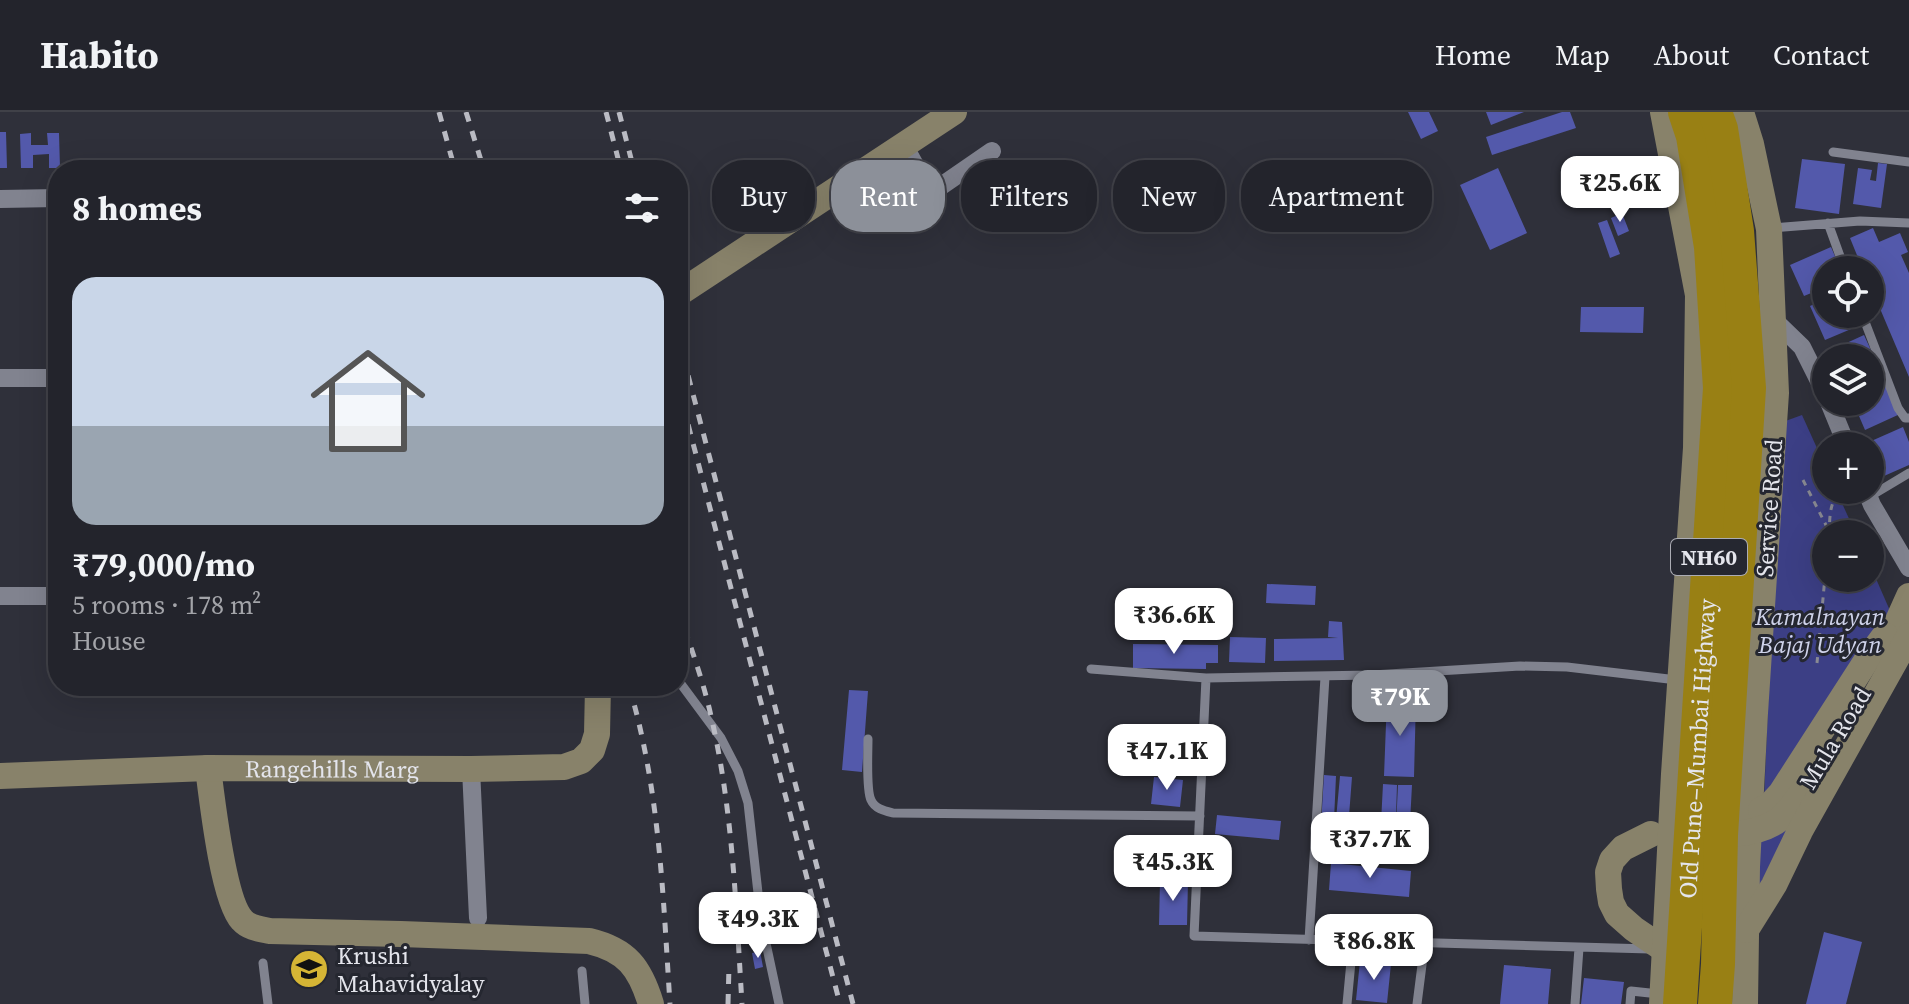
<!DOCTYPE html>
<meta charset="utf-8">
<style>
:root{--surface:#23242c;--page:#2f3038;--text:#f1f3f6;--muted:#a3a4a9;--line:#404148;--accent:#8c9099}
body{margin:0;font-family:"Source Serif 4",serif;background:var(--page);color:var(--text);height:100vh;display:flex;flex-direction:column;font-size:30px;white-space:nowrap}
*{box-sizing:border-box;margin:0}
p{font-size:26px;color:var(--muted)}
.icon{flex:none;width:44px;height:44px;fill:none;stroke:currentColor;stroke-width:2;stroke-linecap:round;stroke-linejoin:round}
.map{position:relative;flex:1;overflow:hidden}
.details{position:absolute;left:48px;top:48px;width:640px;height:536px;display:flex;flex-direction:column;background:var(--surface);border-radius:32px;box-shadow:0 8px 32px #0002,0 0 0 2px var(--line)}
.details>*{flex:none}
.top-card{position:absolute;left:712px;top:48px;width:760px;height:72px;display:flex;gap:16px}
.buttons{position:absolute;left:1812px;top:144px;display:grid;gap:16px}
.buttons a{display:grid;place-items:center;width:72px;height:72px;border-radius:50%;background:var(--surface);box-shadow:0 8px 32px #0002,0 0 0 2px var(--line);font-size:40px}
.price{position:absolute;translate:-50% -68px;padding:0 18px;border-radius:16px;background:#fff;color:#222;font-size:26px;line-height:52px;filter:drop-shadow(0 2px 4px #0008)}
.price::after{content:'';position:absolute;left:50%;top:48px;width:24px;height:18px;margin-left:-12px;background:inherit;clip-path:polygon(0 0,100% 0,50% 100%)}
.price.on{background:var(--accent);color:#fff}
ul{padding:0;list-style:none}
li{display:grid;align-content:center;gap:16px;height:424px;padding:0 24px}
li+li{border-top:2px solid var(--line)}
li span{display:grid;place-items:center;height:248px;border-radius:24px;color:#555}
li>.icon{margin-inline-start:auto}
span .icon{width:144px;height:144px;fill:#fffc;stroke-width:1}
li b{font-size:34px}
h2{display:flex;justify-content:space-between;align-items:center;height:96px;padding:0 24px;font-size:34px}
.chip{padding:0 28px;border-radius:32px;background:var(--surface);box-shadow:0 8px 32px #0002,0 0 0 2px var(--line);font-size:28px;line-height:72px}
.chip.on{background:var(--accent);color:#fff}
header{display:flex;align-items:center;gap:48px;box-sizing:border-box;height:112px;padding:0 40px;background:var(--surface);border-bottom:2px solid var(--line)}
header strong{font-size:38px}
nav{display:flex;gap:44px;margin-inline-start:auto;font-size:28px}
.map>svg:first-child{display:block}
.green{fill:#3c3f85}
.building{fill:#5359ab}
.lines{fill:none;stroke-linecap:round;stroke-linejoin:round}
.path{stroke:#898a93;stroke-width:3;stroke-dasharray:6 6;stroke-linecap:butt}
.lane{stroke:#81838f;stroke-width:9}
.street{stroke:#81838f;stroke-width:18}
.secondary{stroke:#88826a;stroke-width:26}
.highway{stroke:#998014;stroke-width:34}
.rail{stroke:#babbc3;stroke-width:5;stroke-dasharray:10 10;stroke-linecap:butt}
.labels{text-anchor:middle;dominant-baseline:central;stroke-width:6;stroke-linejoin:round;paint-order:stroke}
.shield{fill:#252730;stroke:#abacb4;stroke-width:2}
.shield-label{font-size:22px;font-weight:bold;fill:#e4e5ec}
.street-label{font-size:24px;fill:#e4e5ec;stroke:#252730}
.park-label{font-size:24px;font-style:italic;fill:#cfd3ea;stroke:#252730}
.poi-label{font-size:24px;fill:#e4e5ec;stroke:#252730;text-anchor:start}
</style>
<header>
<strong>Habito</strong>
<nav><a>Home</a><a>Map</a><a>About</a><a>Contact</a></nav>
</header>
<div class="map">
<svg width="1909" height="892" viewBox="0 0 1909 892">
<rect width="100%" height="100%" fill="#2f303a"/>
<!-- green -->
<path class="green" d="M1802,303L1826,356V378H1836L1856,422H1826V466H1870V453L1891,501L1764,688L1780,311Z
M1789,715L1751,790L1754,732Z"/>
<!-- building -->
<path class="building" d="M1408,0H1429L1438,19L1421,27Z
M1486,0H1524L1491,13Z
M1562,0H1570L1576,16L1492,43L1486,25Z
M0,20H6L7,56H0Z
M31,21V33H48L47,21H59L60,56H49V42L33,43V56H21L20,22Z
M1802,47L1845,52L1839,102L1795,96Z
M1878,51L1887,52L1881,96L1853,92L1858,56L1872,58L1870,68L1876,69Z
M1498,56L1527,121L1490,138L1460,73Z
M1622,101L1629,119L1618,124L1611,106Z
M1607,108L1620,142L1610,146L1598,111Z
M1873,116L1879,130L1900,121L1908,140L1901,143L1909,161V265L1870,173V158H1863L1850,126Z
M1831,135L1841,158H1826V175L1804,184L1790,153Z
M1826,187V202H1859L1863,212L1825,228L1810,194Z
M1581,195H1644L1643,221L1580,220Z
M1864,223L1880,258L1870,263V246H1832L1829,239Z
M1884,267L1900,302L1865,318L1853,290H1870V274Z
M1903,315L1909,330V353L1884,364L1869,330Z
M1267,472L1316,474L1315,493L1266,491Z
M1329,509L1342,510L1344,548L1274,549V527L1338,526L1328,525Z
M1230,525L1266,526L1265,551L1229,550Z
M1133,532L1218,533V551H1206V557L1133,556Z
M849,578L868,579L862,660L842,658Z
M1387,586L1416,587L1414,665L1384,664Z
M1324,663L1336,664L1333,730H1320Z
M1340,664L1352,665L1347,730L1334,729Z
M1154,665L1183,668L1180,695L1151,692Z
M1383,672L1397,673L1395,736L1398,673H1412L1408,748L1379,749Z
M1217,703L1281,709L1279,728L1215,722Z
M1331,751L1411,759L1409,785L1329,778Z
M1160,768L1188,769L1187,813H1159Z
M1824,820L1862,830L1846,892H1806Z
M760,839L763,855L755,857L752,841Z
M1360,849L1391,852L1387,891L1356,888Z
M1504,853L1551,857L1548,892H1500Z
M1584,866L1624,870L1621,892H1581Z"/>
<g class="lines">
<!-- path -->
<path class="path" d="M1803,368L1829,419
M1829,422C1830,405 1829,392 1840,378
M1817,551L1826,454"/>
<!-- lane -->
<path class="lane" d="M1833,40L1909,50
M1828,111L1845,158
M1773,116L1860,109L1909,111
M1862,202L1898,296L1905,306H1909
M1869,385L1909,361
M1091,557L1206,566L1372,563L1520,554L1567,555L1677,568
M1206,566L1194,824L1650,837
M678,568L721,626L738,659L748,691L761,808L779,892
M868,627C868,640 866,678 871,688C875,697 885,699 893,701L1200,704
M1309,828L1325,565
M263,851L268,892
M582,859L585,892
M1347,892L1352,839L1423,845L1417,892
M1575,892L1579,836
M1630,892L1631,879L1659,882"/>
<!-- street -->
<path class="street" d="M904,33L931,82
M0,87L58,86
M889,110L992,39
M1774,208L1802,235L1826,283
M0,266H58
M1829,290L1847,334
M1866,378L1872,393L1909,456
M0,484H58
M471,657L478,806"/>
<!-- secondary -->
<g class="secondary">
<path d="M1741,0L1751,32L1769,117L1776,281L1755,601L1747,755L1745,892"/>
<path d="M678,182L954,0"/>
<path d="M1882,544L1909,484"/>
<path d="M208,656C212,687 223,788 242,808C249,816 260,817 270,819L401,822L589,829C627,838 640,856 651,892"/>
<path id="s1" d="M0,664L208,656L471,657L564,655L581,649L592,638L597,622L598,574"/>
<path d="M1761,698L1769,694L1781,681L1870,543L1885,523"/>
<path d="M1651,722L1623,736L1612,748L1608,760L1609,777L1611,790L1617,802L1634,817L1665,838H1678"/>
<path d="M1733,722C1776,719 1789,703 1810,668"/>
<path d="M1746,818L1774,773L1800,719L1909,524"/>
<path d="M1662,892L1674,662L1696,336L1698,183L1663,0"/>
</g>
<!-- highway -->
<g class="highway">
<path id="s2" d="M1680,892L1720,276L1711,135L1693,24L1685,0"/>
<path d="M1715,892L1718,852L1721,723L1749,276L1737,119L1721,17L1715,0"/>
</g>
<!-- rail -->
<path class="rail" d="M439,0L455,58
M466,0L484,58
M606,0L621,58
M619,0L634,58
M678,225L853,892
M678,274L840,892
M678,498C690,533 703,568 711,604C733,698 736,796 742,892
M629,574C660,678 663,785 670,892
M728,892L729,854"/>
</g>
<!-- icons -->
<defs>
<g id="university-disc" transform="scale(2)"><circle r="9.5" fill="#d5b535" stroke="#252730"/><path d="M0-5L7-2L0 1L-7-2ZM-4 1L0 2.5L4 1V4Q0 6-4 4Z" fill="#111"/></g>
</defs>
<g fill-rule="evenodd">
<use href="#university-disc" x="309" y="857"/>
</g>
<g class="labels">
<!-- shield labels -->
<rect class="shield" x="1671" y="427" width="76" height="36" rx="6"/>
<g class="shield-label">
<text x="1709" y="445">NH60</text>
</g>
<!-- street labels -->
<g class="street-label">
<text transform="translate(1769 396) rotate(-86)">Service Road</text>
<text transform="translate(1835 626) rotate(-59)">Mula Road</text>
<text stroke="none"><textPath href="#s2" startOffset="256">Old Pune–Mumbai Highway</textPath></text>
<text stroke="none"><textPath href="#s1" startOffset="332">Rangehills Marg</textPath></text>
</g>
<!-- park labels -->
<g class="park-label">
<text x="1820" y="504">Kamalnayan<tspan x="1820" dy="28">Bajaj Udyan</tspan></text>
</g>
<!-- poi labels -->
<g class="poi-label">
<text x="337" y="843">Krushi<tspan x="337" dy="28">Mahavidyalay</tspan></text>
</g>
</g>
</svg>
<div class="buttons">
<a><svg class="icon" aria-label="locate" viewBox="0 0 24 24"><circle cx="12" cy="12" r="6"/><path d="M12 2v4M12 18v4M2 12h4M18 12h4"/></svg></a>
<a><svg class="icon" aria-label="layers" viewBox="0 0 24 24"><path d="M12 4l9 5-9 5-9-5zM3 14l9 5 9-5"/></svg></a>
<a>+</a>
<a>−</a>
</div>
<b class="price" style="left:1620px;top:112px">₹25.6K</b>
<b class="price" style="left:1174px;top:544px">₹36.6K</b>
<b class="price on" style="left:1400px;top:626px">₹79K</b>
<b class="price" style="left:1167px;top:680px">₹47.1K</b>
<b class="price" style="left:1370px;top:768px">₹37.7K</b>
<b class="price" style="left:1173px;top:791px">₹45.3K</b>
<b class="price" style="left:758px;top:848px">₹49.3K</b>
<b class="price" style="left:1374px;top:870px">₹86.8K</b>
<div class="top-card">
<a class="chip">Buy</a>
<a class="chip on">Rent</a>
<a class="chip">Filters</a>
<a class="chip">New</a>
<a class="chip">Apartment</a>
</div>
<section class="details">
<h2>8 homes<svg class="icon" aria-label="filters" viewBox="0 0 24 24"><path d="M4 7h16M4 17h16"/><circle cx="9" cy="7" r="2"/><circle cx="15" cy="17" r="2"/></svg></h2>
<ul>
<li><span style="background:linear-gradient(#c9d6e8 60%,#9aa5b1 0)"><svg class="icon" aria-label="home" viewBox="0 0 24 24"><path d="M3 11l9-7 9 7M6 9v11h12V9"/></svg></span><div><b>₹79,000/mo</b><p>5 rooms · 178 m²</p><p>House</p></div></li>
</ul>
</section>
</div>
